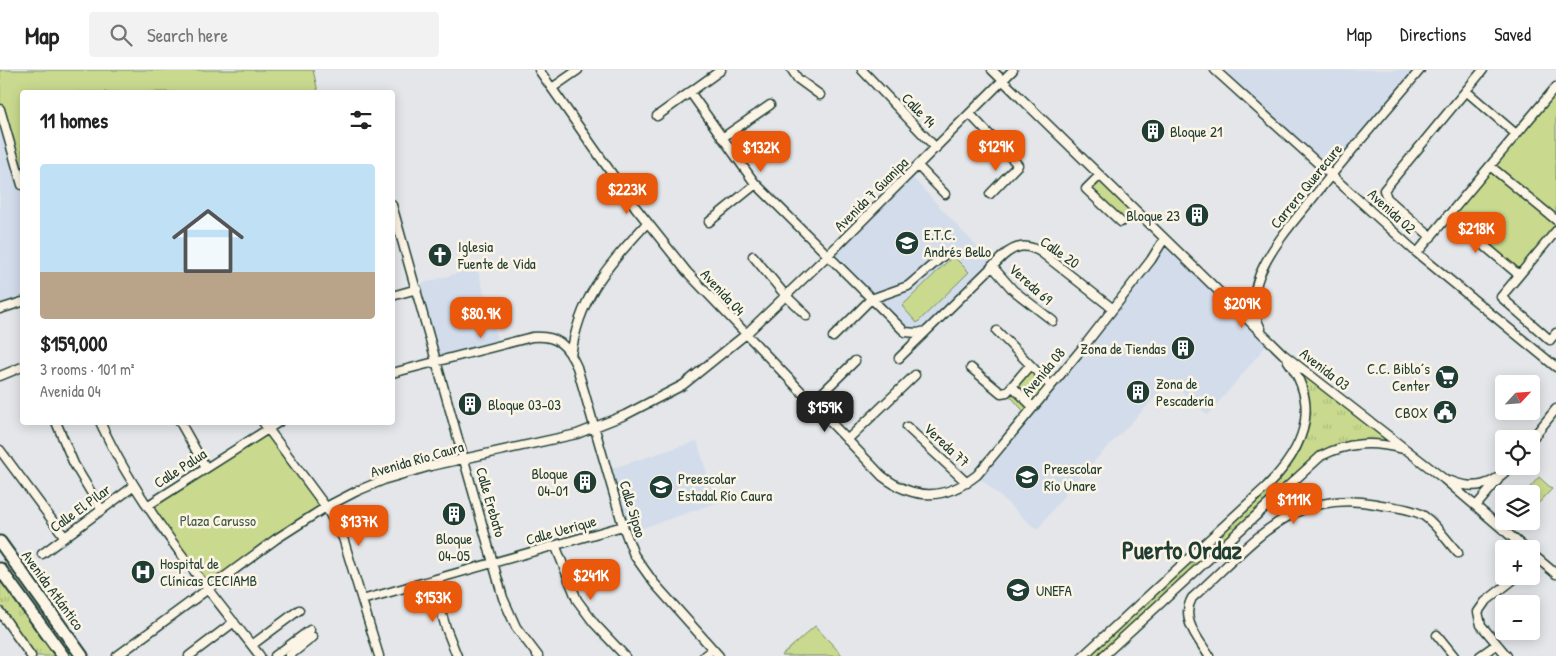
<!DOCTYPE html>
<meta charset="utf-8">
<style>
:root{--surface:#fff;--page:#f2f2f2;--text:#222;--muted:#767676;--line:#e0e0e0;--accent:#ea580c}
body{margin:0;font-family:"Patrick Hand",sans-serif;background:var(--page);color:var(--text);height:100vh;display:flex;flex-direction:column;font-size:19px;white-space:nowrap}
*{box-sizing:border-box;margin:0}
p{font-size:16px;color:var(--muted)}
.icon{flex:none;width:28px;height:28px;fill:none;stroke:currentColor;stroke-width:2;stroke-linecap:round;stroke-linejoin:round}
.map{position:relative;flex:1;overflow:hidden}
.sheet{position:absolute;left:20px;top:20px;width:375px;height:335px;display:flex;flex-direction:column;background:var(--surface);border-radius:5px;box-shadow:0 2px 12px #0003}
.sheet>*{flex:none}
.needle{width:32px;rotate:64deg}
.tools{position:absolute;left:1495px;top:305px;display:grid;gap:10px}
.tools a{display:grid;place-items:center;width:45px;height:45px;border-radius:5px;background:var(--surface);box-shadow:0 2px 12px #0003;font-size:25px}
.price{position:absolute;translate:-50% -42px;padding:0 11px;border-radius:10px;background:var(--accent);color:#fff;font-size:16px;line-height:32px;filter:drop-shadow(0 1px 2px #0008)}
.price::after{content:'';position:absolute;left:50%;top:30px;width:15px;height:11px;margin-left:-8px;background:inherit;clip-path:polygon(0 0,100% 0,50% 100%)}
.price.active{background:#222;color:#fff}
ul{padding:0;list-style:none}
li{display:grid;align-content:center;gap:10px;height:265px;padding:0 20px}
li span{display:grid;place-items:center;height:155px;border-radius:5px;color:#555}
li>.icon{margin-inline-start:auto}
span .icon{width:90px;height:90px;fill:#fffc;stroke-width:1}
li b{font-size:21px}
h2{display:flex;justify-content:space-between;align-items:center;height:60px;padding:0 20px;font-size:21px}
header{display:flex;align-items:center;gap:30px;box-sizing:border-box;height:70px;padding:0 25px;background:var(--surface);border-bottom:1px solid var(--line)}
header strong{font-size:24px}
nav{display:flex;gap:28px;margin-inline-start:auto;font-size:18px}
.search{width:350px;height:45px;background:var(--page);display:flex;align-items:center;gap:12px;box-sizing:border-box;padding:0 18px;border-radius:5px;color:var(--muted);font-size:19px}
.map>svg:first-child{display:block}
.built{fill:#d3dceb}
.grass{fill:url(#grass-tufts);stroke:#748c62}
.green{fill:#c9da8f;stroke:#748c62}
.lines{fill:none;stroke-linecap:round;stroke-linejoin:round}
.street-casing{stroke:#1f3d34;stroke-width:11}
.secondary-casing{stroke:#1f3d34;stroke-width:15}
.street{stroke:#fcf5e5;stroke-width:8}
.secondary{stroke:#fcf5e5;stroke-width:11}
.labels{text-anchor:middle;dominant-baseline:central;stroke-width:5;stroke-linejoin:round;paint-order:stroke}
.street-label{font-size:15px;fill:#1f3d34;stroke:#fcf5e5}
.poi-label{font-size:15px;fill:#1f3d34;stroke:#fcf5e5;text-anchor:start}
.park-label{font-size:15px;fill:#415c46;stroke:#fcf5e5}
.town-label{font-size:25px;font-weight:bold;fill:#1f3d34;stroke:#fcf5e5}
</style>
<header>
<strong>Map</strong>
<div class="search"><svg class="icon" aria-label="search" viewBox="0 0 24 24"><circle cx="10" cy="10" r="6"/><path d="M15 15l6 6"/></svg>Search here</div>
<nav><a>Map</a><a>Directions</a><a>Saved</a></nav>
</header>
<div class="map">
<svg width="1556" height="586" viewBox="0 0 1556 586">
<defs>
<pattern id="grass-tufts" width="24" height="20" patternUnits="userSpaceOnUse" patternTransform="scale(1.25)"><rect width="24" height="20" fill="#c9da8f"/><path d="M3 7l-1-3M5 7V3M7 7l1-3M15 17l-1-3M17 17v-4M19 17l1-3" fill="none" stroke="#acbc7c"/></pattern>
</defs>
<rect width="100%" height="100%" fill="#e4e6e9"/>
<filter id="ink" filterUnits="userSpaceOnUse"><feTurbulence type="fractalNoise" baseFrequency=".02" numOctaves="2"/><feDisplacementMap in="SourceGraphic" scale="10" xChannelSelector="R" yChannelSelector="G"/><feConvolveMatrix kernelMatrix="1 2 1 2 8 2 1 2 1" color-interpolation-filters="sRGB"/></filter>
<g filter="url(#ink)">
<!-- built -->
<path class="built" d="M1230,0H1420L1331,105L1223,8Z
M0,41L22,115V232L0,239Z
M910,105L994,195L926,261L912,263L827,186Z
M1164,169L1270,271L1208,345L1170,312L1076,410L1037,460L977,405Z
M477,198L499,276L437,291L416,215Z
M697,371L716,433L625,464L607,400Z"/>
<!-- grass -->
<path class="grass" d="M1283,284L1407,380L1380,374L1329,382L1103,586H1083L1246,436L1297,379L1305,329Z
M0,499L63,586H31L0,542Z"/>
<!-- green -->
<path class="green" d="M0,0H313L318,22H22V115L0,39Z
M1556,18V161L1519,205L1448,145Z
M1099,106L1132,139L1121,152L1086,119Z
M953,186L969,202L917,253L902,236Z
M1030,295L1050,315L1026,344L1007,322Z
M267,360L326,437L208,519L147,436Z
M1539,407L1552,419L1535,437L1531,434V424H1524Z
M815,556L843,586H781Z"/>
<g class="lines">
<!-- street casing -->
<g class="street-casing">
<path id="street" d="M539,0L636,138L687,202L882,406C915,431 945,430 977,405L1085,275L1151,190L1164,169
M792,0L798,9L820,25
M862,0L936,78
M992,0L1283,284L1444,409L1526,479
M1215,0L1417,183L1556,297
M552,18L578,0
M1466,21L1516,64
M690,22L754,112L905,262L917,263L926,261
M0,39L22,115
M970,44L1018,95L990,124
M657,46L721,0
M722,68L770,35
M918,96L945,124
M1490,96L1556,150
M1099,106L1086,119L1121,152
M392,135L503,528L516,557L538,586
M1448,145L1519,205
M709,152L756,114
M1556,161L1501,227L1550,270L1556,263
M1431,167L1387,128L1384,120L1483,0
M1417,183L1556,17
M753,186L786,226L807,246
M992,196L1013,220L1053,251
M392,226L417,219
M0,239L22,232
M1261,259C1251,241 1253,222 1260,204C1272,176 1293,152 1312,129C1347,85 1384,43 1420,0
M997,261L1050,315
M833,267L871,229L908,216L944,185
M571,286C579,226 608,196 647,153
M899,288L1003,186C1016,175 1027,173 1042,183L1112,238
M971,298L1001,323L1007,322L1030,295
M392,303L532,267C558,265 567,275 577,297L623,456L634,485L654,513L719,586
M0,306L22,297
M1012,316L1032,336
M812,333L855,291
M56,352L74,394L101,439
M100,352C140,439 203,512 260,586
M180,352L206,398
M263,352L326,437L343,468L379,586
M907,357L967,413
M847,370L915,305
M1531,370L1556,339
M0,380L64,466
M1451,411C1475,421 1494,415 1511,396
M147,436L279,352
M1476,436L1498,410
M556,477L577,530L594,553L625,586
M1531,483L1556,504
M42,484L134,416
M432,511L446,558L457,586
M362,530L623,456
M0,542L31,586
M1437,565L1454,586
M252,575L299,540
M117,586L276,469L326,437L357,421L386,409L431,396L577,364L625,345L683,315L745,265L827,186L1013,0
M189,586L234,552
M275,586L310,560
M289,586L313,567
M704,586L713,579
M1083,586L1266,417C1303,380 1322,338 1288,291
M1103,586L1321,386C1349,372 1373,371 1403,379
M1209,586C1198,568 1180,549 1192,528C1250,477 1290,417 1376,434C1391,437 1412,438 1424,446C1437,455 1447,471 1458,483
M1480,586L1497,574
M1507,586L1481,555L1478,542L1485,532L1518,506"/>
</g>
<!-- secondary casing -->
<g class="secondary-casing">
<path id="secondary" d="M0,472L82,586
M0,499L63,586"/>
</g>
<!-- street -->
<use href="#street" class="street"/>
<!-- secondary -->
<use href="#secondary" class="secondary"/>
</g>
</g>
<!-- icons -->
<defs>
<g id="building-disc" transform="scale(1.25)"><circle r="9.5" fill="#1f3d34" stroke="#fcf5e5"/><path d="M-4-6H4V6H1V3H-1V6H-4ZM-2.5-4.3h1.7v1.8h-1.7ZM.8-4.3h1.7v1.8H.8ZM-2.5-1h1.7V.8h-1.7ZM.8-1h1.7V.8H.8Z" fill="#fff"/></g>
<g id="university-disc" transform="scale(1.25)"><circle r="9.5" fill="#1f3d34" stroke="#fcf5e5"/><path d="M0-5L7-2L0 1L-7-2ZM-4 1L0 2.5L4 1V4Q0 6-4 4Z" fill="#fff"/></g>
<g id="church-disc" transform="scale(1.25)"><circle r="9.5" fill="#1f3d34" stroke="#fcf5e5"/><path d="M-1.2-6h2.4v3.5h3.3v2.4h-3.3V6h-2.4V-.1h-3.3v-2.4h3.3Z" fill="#fff"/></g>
<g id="supermarket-disc" transform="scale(1.25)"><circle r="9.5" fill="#1f3d34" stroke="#fcf5e5"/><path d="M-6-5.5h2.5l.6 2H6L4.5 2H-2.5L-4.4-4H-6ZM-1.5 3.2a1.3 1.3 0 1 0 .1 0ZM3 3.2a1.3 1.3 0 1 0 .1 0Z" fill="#fff"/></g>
<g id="civic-disc" transform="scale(1.25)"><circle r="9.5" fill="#1f3d34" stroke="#fcf5e5"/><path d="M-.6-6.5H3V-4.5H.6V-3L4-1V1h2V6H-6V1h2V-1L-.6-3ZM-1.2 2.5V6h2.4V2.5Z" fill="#fff"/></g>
<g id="school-disc" transform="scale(1.25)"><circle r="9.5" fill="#1f3d34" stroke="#fcf5e5"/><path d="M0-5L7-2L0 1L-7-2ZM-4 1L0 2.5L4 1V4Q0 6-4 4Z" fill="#fff"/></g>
<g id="hospital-disc" transform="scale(1.25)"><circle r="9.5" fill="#1f3d34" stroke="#fcf5e5"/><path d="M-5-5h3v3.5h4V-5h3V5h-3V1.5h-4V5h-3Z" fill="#fff"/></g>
</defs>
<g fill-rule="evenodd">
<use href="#building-disc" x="1153" y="61"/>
<use href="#building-disc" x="1197" y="145"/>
<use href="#university-disc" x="907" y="173"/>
<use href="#church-disc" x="440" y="185"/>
<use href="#building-disc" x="1183" y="278"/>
<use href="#supermarket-disc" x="1447" y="307"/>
<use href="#building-disc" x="1138" y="322"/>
<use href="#building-disc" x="470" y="334"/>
<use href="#civic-disc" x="1445" y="342"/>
<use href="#school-disc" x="1027" y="407"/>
<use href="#building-disc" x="585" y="412"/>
<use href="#school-disc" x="661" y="417"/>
<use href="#building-disc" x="454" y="444"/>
<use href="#hospital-disc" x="143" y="502"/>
<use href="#university-disc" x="1018" y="520"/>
</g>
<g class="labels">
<!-- street labels -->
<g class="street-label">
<text transform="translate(919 40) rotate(46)">Calle 14</text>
<text transform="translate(1306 116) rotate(-51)">Carrera Querecure</text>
<text transform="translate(871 124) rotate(-45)">Avenida 7 Guanipa</text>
<text transform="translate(1392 141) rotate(42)">Avenida 02</text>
<text transform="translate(1060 182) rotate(35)">Calle 20</text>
<text transform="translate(1031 214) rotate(42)">Vereda 69</text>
<text transform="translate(723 222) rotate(47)">Avenida 04</text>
<text transform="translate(1325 299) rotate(38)">Avenida 03</text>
<text transform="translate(1043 302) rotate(-50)">Avenida 08</text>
<text transform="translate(947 375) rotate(43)">Vereda 77</text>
<text transform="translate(417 389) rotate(-16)">Avenida Río Caura</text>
<text transform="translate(180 398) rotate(-33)">Calle Palua</text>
<text transform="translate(491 432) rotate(74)">Calle Erebato</text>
<text transform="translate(80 438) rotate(-36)">Calle El Pilar</text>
<text transform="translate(633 439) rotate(73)">Calle Sipao</text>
<text transform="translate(561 460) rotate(-16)">Calle Uerique</text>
<text transform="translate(53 520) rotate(54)">Avenida Atlántico</text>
</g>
<!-- poi labels -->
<g class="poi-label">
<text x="1170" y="61">Bloque 21</text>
<text x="1180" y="145" text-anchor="end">Bloque 23</text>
<text x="924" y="164">E.T.C.<tspan x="924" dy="17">Andrés Bello</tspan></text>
<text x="458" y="176">Iglesia<tspan x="458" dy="17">Fuente de Vida</tspan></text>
<text x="1166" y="278" text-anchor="end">Zona de Tiendas</text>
<text x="1430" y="298" text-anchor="end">C.C. Biblo´s<tspan x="1430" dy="17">Center</tspan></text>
<text x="1156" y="313">Zona de<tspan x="1156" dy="17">Pescadería</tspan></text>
<text x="488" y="334">Bloque 03-03</text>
<text x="1428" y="342" text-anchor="end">CBOX</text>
<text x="1044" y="398">Preescolar<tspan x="1044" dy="17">Río Unare</tspan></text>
<text x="568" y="403" text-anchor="end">Bloque<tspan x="568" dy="17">04-01</tspan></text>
<text x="678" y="408">Preescolar<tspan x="678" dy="17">Estadal Río Caura</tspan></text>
<text x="454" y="468" text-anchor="middle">Bloque<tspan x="454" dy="17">04-05</tspan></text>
<text x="160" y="493">Hospital de<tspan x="160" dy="17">Clínicas CECIAMB</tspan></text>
<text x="1036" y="520">UNEFA</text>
</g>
<!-- park labels -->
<g class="park-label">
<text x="218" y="450">Plaza Carusso</text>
</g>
<!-- town labels -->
<g class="town-label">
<text x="1182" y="480">Puerto Ordaz</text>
</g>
</g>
</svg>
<div class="tools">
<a><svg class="needle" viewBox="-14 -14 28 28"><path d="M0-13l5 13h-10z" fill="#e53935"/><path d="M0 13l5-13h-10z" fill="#767676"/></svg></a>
<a><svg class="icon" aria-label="locate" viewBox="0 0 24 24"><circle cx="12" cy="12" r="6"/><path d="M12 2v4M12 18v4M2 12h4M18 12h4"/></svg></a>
<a><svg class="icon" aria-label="layers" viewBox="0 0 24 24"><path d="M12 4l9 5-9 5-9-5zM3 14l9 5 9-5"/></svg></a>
<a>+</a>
<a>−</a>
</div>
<b class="price" style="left:996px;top:102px">$129K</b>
<b class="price" style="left:761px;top:103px">$132K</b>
<b class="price" style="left:627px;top:145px">$223K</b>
<b class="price" style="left:1476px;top:184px">$218K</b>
<b class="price" style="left:1242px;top:259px">$209K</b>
<b class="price" style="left:481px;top:269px">$80.9K</b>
<b class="price active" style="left:825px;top:363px">$159K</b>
<b class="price" style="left:1294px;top:455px">$111K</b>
<b class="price" style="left:359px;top:477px">$137K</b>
<b class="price" style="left:591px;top:531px">$241K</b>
<b class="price" style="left:433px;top:553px">$153K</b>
<section class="sheet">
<h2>11 homes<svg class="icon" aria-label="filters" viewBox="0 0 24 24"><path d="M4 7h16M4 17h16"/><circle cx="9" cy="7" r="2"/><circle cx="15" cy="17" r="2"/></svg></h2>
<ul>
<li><span style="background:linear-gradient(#bfe0f5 70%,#b9a48a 0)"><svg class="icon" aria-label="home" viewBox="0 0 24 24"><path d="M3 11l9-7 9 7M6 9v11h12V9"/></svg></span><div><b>$159,000</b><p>3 rooms · 101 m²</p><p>Avenida 04</p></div></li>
</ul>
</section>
</div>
